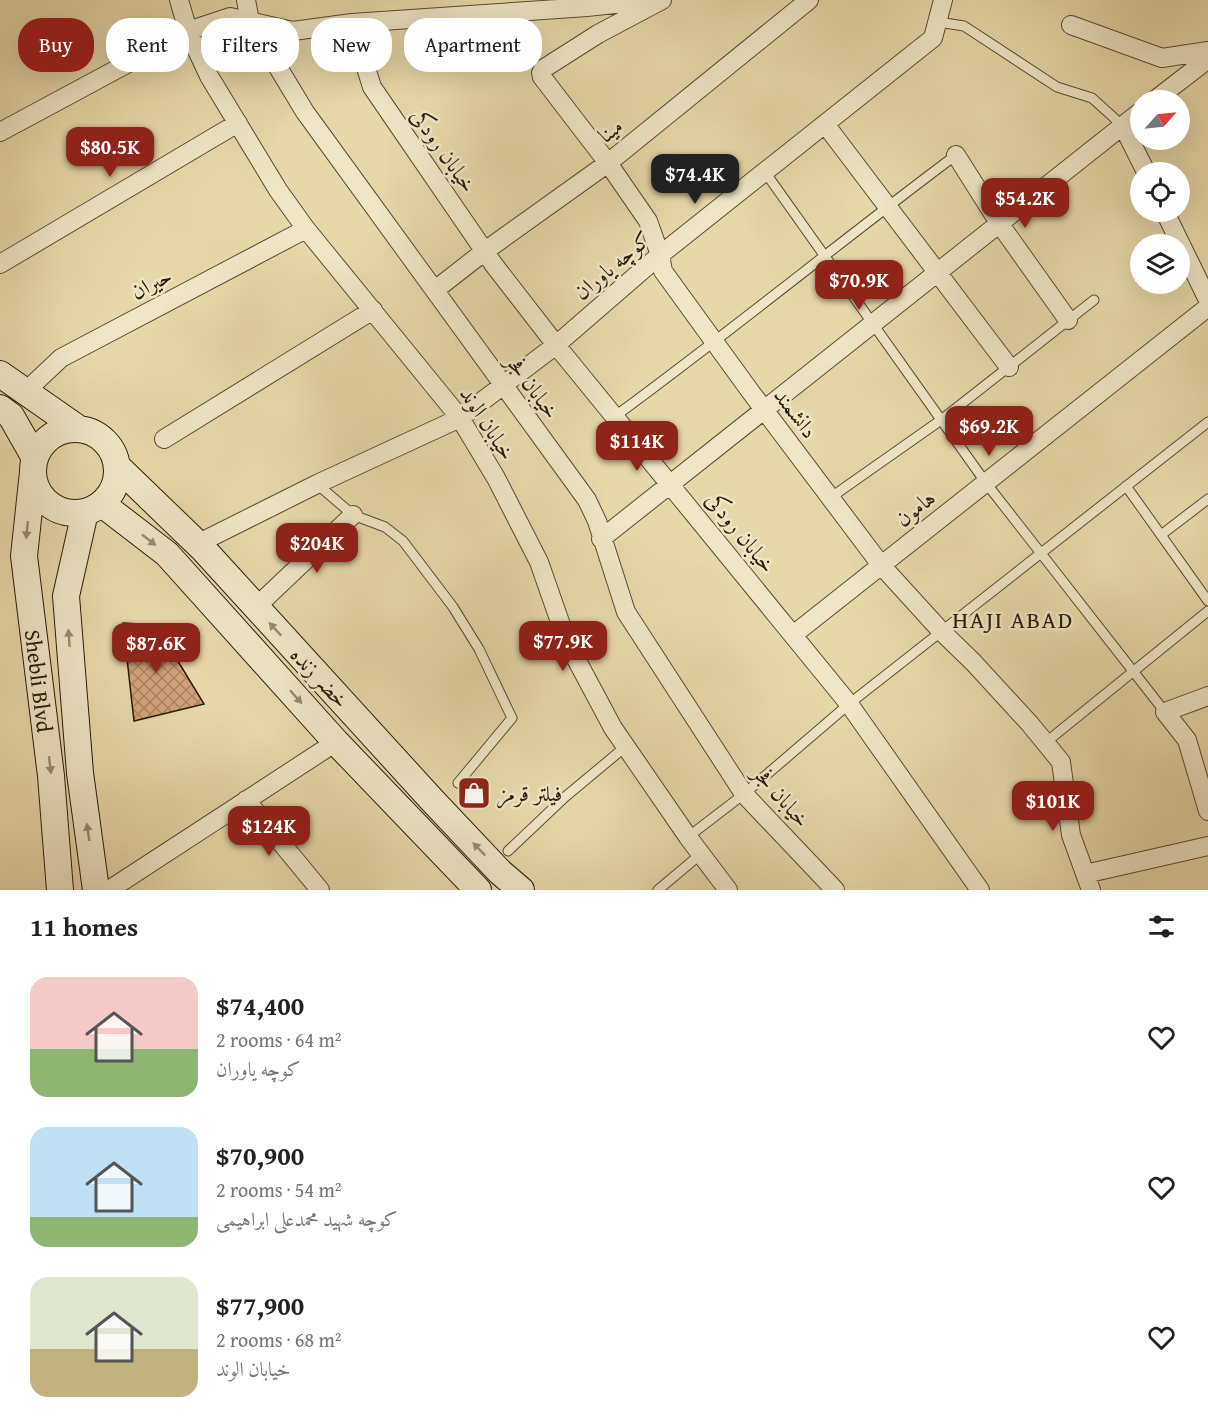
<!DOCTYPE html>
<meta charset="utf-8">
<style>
:root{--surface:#fff;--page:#f6f6f6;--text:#222;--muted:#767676;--accent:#8f2418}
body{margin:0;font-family:"Gentium Book Plus",Amiri,serif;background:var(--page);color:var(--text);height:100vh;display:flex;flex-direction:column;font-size:22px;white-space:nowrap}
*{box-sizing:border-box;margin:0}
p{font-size:20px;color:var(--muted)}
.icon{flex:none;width:33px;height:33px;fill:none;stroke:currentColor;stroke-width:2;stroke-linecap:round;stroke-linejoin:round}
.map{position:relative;height:890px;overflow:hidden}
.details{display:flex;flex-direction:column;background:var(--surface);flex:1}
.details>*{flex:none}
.banner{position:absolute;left:18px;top:18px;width:600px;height:54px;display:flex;gap:12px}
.needle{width:39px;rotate:63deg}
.tools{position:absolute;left:1130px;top:90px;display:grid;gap:12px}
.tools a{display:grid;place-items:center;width:60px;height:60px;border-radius:50%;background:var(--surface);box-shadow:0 6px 24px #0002;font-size:30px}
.price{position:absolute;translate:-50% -51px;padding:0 14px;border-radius:12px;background:var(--accent);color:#fff;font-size:20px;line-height:39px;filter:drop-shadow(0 2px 3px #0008)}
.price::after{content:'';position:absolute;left:50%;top:36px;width:18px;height:14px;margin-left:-9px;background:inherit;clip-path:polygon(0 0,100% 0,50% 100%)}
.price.current{background:#222;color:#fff}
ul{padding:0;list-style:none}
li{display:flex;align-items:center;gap:18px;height:150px;padding:0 30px}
li span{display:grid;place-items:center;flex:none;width:168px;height:120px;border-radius:18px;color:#555}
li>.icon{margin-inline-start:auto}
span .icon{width:72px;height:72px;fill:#fffc;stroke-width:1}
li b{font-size:26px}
h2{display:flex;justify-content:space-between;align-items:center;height:72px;padding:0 30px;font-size:26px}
.tag{padding:0 21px;border-radius:24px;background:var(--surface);box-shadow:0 6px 24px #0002;font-size:21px;line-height:54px}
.tag.current{background:var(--accent);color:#fff}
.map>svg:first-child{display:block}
.building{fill:url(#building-cross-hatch);stroke:#2a1c08;stroke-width:1.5}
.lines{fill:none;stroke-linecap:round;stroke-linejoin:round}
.lane-casing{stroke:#594b30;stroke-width:11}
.street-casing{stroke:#594b30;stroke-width:20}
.secondary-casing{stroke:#2a1c08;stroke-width:28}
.lane{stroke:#efe6c7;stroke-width:9}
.street{stroke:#efe6c7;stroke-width:18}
.secondary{stroke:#efe6c7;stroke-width:26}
.oneway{fill:#968b71}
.labels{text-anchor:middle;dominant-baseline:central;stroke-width:5;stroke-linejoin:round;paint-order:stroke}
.street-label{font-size:22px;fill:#2a1c08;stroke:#efe6c7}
.poi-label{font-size:22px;fill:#2a1c08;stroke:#efe6c7;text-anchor:start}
.neighbourhood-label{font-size:24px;letter-spacing:1.5px;fill:#2a1c08;stroke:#efe6c7}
</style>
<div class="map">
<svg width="1208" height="890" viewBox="0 0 1208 890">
<defs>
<pattern id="building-cross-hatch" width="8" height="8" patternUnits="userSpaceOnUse" patternTransform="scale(1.5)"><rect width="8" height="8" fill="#d4a27a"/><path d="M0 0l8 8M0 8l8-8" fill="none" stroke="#ac8362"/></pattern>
</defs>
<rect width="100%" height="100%" fill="#e7d8a9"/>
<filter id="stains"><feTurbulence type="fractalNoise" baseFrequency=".00333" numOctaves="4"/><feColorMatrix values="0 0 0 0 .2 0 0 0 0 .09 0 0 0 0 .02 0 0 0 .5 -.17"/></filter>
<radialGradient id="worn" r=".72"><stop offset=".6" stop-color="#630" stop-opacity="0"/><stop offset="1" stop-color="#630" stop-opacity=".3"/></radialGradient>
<!-- building -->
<path class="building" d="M123,623L156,625L204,704L134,721Z"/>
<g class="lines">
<!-- lane casing -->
<g class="lane-casing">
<path id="lane" d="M938,22L964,26L1057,87L1092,98L1123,126
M765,172L986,483L1165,712
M614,417C730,332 841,241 956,155
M317,484L353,515L385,527L403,541L453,607L479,649L512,718L458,783
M1126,486L1208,601
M830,498L941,420L1094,300
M1161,535L1208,499
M1045,743L1208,611
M688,837L744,794L849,704L1208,422
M508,851L565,797L625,747
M658,890L702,853"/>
</g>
<!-- street casing -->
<g class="street-casing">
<path id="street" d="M179,0L188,31L209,76L278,190L306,229L460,418L496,478L539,562L567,642L613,728L688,837L728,890
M246,0L250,21L305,112L587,500L597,521L626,612L744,794L835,890
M662,0L598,34L543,69L541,73L542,77L608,163L648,221L660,255L663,271L750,391L881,565L941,631L973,662L1030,724L1061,762L1071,835L1091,890
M352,23L372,87L494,265L556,345L849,704L980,890
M1071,25L1162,58L1208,51
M1155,100L1208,59
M825,124L1009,367
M1123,126L1146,172
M0,132L188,31L230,17L293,31L352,23L587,7L651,0
M956,155L999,223L1068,320
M1165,212L1208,300
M0,264L238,123
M435,290L485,251L608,163L809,0
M26,391L61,358L306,229
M164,439L373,310
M601,539L1140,112
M197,544L317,484L460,418L556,345L660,255L933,38L943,0
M256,607L353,515
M793,635L1208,307
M1208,696L1165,712L1187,740L1208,811
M246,800L320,890
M1085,874L1208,846
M109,890L336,742"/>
</g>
<!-- secondary casing -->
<g class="secondary-casing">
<path id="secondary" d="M0,374L79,429
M0,408L11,416L35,458
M33 471a42 42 0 1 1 84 0a42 42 0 1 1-84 0Z
M117,466L204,550L432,800L500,872L521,890
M33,472L24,556L51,776L60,890
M102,504L167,554L336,742L478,890
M85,512L66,596L80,773L96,890"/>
</g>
<!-- lane -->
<use href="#lane" class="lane"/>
<!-- street -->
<use href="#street" class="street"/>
<!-- secondary -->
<use href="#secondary" class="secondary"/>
</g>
<!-- one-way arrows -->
<defs><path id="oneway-solid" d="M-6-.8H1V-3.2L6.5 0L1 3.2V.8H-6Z" transform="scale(1.5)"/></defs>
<g class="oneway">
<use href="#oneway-solid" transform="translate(27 530) rotate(96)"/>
<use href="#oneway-solid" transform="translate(149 540) rotate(38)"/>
<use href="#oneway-solid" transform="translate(275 629) rotate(-133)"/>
<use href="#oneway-solid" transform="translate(69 638) rotate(-94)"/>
<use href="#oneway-solid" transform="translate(296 697) rotate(48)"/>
<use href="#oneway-solid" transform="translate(50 765) rotate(83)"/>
<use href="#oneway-solid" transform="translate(88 832) rotate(-98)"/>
<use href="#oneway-solid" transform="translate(479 849) rotate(-134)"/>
</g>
<!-- icons -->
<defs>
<g id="shop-square" transform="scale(1.725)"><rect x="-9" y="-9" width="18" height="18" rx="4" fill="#8f2418" stroke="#efe6c7"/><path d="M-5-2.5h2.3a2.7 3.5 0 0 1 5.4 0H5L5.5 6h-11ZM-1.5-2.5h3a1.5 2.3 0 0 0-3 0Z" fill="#fff"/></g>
</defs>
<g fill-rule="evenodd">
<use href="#shop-square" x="474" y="793"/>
</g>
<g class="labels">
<!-- street labels -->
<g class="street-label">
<text transform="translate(610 130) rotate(-39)">مینا</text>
<text transform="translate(444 150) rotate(55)">خیابان رودکی</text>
<text transform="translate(612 265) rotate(-40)">کوچه یاوران</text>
<text transform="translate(151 283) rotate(-28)">حیران</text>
<text transform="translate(533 386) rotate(54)">خیابان فجر</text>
<text transform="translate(796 413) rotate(53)">دانشمند</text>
<text transform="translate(488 423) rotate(57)">خیابان الوند</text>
<text transform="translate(915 508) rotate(-38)">هامون</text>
<text transform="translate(741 532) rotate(51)">خیابان رودکی</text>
<text transform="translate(320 677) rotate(47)">خضر زنده</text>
<text transform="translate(39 681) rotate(83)">Shebli Blvd</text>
<text transform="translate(782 796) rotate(49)">خیابان فجر</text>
</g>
<!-- poi labels -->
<g class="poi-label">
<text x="497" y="793">فیلتر قرمز</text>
</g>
<!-- neighbourhood labels -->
<g class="neighbourhood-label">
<text x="1013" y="619">HAJI ABAD</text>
</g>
</g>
<rect width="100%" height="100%" filter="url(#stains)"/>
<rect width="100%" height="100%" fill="url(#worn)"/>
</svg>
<div class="tools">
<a><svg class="needle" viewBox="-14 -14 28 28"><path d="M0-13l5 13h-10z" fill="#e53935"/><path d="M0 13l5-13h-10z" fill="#767676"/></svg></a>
<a><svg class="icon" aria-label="locate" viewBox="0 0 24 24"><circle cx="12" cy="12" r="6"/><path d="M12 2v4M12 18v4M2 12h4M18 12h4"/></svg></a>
<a><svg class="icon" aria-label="layers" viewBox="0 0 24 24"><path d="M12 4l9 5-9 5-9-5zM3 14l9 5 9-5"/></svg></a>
</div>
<b class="price" style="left:110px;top:178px">$80.5K</b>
<b class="price current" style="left:695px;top:205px">$74.4K</b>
<b class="price" style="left:1025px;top:229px">$54.2K</b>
<b class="price" style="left:859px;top:311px">$70.9K</b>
<b class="price" style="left:989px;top:457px">$69.2K</b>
<b class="price" style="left:637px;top:472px">$114K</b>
<b class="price" style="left:317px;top:574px">$204K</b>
<b class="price" style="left:563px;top:672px">$77.9K</b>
<b class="price" style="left:156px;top:674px">$87.6K</b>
<b class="price" style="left:1053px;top:832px">$101K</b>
<b class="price" style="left:269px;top:857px">$124K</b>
<div class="banner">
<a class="tag current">Buy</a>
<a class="tag">Rent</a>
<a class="tag">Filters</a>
<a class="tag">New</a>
<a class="tag">Apartment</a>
</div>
</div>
<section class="details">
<h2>11 homes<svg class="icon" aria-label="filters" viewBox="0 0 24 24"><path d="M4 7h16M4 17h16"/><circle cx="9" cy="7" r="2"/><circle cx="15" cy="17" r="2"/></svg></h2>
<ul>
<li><span style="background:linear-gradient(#f6c9c9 60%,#8fb573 0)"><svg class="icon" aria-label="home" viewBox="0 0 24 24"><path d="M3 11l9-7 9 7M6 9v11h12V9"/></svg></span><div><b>$74,400</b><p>2 rooms · 64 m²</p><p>کوچه یاوران</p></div><svg class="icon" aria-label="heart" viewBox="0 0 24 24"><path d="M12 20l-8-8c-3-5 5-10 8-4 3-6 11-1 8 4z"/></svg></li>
<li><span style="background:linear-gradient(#bfe0f5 75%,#8fb573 0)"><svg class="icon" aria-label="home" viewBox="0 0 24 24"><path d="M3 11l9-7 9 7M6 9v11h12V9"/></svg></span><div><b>$70,900</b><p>2 rooms · 54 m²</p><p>کوچه شهید محمدعلی ابراهیمی</p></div><svg class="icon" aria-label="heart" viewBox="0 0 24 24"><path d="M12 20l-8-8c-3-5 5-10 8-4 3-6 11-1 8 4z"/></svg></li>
<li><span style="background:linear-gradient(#dfe7d0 60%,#c2b280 0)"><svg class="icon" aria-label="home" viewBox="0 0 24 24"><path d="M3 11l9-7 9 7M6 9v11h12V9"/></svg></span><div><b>$77,900</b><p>2 rooms · 68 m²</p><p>خیابان الوند</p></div><svg class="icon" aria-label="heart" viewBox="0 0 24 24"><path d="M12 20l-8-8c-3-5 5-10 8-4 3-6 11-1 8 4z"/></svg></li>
</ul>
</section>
